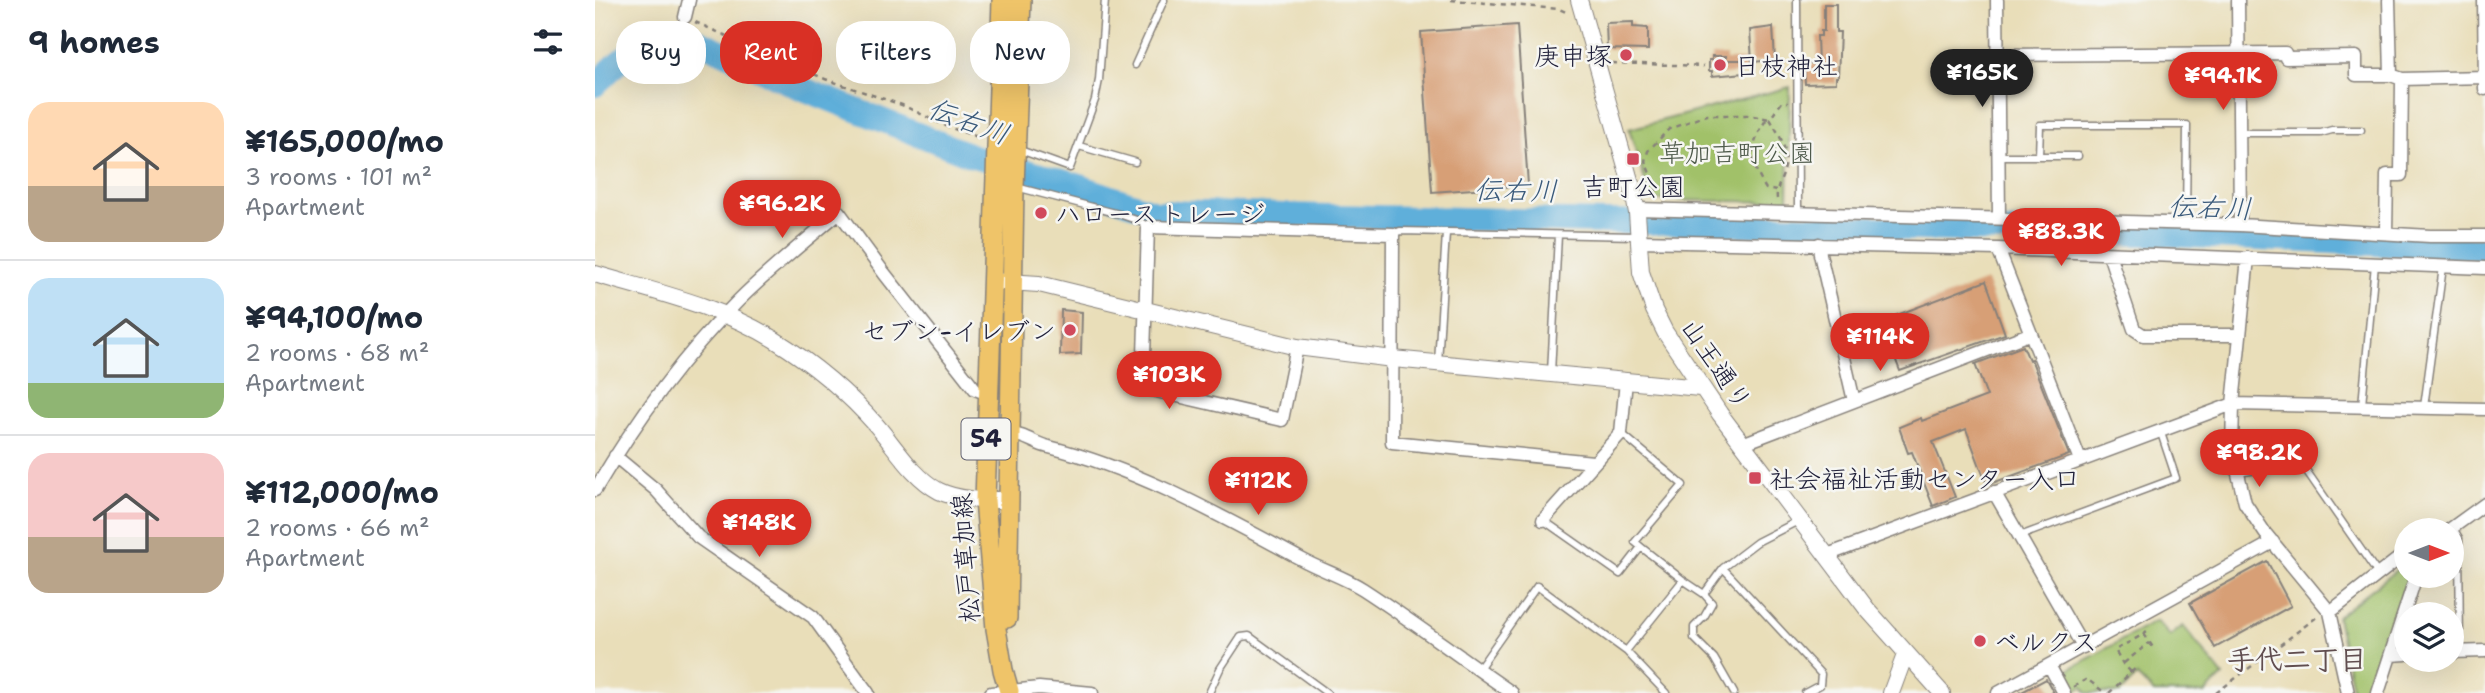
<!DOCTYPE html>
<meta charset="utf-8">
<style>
:root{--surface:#fff;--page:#f6f6f7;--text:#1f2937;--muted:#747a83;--line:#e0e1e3;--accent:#d93025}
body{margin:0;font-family:"Shantell Sans","Klee One",sans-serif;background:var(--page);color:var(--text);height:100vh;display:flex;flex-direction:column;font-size:26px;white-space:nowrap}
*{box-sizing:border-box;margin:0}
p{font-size:23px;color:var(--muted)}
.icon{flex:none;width:38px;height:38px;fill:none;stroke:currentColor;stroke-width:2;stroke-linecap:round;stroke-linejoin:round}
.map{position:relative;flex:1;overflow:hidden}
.drawer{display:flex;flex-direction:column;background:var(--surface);width:595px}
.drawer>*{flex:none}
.top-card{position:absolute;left:21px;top:21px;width:665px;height:63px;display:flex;gap:14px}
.needle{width:46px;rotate:90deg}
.controls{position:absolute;left:1799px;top:518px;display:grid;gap:14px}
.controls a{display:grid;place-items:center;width:70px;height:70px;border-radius:50%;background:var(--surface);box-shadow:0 7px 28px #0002;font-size:35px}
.price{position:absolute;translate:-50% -60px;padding:0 16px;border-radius:24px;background:var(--accent);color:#fff;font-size:23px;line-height:46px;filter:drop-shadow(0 2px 4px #0008)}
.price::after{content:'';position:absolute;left:50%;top:42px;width:21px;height:16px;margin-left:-10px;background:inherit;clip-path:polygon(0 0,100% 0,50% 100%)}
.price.current{background:#222;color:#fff}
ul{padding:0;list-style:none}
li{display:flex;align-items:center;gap:21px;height:175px;padding:0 28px}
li+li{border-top:2px solid var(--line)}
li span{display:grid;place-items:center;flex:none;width:196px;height:140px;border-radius:21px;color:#555}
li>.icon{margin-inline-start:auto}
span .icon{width:84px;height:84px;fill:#fffc;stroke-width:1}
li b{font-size:30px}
h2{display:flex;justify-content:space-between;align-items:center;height:84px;padding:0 28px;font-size:30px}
.pill{padding:0 24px;border-radius:28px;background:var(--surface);box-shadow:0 7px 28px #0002;font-size:24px;line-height:63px}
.pill.current{background:var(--accent);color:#fff}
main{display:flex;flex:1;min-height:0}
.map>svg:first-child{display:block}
.green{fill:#a1c169;stroke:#627252;stroke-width:2}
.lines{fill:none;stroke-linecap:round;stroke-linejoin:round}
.river{stroke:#5fafda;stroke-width:24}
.building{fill:#d79f76}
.service-casing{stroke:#86807a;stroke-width:9}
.minor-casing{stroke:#86807a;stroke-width:15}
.tertiary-casing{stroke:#86807a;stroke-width:18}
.primary-casing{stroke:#86807a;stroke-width:22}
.path{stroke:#86807a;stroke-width:2.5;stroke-dasharray:5 5;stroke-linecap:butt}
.service{stroke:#fff;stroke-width:6}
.minor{stroke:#fff;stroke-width:12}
.tertiary{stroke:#fff;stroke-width:16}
.primary{stroke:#efc469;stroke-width:19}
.poi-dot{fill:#d1495b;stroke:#f6f6f2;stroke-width:2.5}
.labels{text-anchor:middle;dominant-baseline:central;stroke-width:5;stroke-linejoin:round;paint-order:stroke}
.shield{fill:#f6f6f2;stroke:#626272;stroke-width:2}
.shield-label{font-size:24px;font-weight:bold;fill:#22223b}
.poi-label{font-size:26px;fill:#22223b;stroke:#f6f6f2;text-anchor:start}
.park-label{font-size:26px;fill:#4e5a4b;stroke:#f6f6f2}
.street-label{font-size:26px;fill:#22223b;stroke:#f6f6f2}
.water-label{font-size:28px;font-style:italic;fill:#3a5a7b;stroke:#f6f6f2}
.neighbourhood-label{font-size:28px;font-weight:bold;fill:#614e50;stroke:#f6f6f2}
</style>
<main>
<section class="drawer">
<h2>9 homes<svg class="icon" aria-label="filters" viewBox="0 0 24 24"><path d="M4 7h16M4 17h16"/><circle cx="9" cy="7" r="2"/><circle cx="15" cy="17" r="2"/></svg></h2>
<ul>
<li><span style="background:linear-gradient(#ffd9b3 60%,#b9a48a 0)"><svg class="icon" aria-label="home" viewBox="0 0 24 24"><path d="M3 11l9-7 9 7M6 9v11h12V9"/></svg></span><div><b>¥165,000/mo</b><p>3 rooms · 101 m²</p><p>Apartment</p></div></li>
<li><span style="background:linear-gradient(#bfe0f5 75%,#8fb573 0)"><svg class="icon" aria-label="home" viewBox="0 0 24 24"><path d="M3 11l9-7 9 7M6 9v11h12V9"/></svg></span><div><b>¥94,100/mo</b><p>2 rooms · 68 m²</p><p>Apartment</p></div></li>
<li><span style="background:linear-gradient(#f6c9c9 60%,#b9a48a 0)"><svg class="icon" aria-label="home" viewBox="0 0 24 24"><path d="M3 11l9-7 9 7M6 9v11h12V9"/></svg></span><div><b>¥112,000/mo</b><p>2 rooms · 66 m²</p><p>Apartment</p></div></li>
</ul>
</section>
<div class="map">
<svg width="1890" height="693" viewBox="0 0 1890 693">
<rect width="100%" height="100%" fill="#f6f6f2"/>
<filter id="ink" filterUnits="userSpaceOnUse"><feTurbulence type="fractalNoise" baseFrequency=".0143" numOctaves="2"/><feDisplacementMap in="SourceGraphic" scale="14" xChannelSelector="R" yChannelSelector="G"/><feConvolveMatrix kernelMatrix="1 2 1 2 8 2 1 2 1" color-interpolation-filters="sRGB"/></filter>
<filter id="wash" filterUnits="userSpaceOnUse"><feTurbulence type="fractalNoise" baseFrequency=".00686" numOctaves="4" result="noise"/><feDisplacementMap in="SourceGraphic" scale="28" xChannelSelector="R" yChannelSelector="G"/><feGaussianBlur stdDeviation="1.57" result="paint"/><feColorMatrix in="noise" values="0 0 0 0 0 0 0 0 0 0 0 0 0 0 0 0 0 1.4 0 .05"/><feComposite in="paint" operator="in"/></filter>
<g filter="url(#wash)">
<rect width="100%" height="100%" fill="#e9deb9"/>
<!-- green -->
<path class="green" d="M1195,87L1193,202L1060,200L1054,194L1034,129Z
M1809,564L1813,576L1775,693H1758L1742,617Z
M1561,621L1575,636L1588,626L1628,676L1610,693H1559L1542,676L1525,693H1492L1488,687L1475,693L1466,674Z"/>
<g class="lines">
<!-- river -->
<path class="river" d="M0,85C28,58 56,28 96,37L198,85L378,156L482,185L560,212L1551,234L1890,249"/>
</g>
<g id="blocks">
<!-- building -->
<path class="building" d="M1229,4H1241V32H1245L1243,77H1241V83L1210,84L1209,64H1223L1222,36H1226V31H1229Z
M1038,22V27L1053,28V50L1012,49L1011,23Z
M922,25L933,185L837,192L826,32Z
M1178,27L1180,60L1157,62L1155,30Z
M1117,56H1131V60H1150V73L1117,76V71H1114V60H1117Z
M1391,281L1410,334L1305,371L1286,321Z
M466,310L487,312L486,354L465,355Z
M1428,346L1434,360L1436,359L1474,455L1392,485L1371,429L1338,442L1360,497L1338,506L1317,452L1313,453L1304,427L1326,418L1327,421L1392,396L1380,364Z
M1672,561L1696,606L1620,648L1595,603Z
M1451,679L1459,693H1425Z"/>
</g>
</g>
<g filter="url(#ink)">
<use href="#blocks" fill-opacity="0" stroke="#86807a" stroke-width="2"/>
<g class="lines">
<!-- service casing -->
<g class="service-casing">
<path id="service" d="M1202,0L1203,212
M540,65L569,0
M1645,133H1726L1737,130H1766
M484,146L540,162
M425,150L475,168L500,100L504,80L510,0
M1404,156H1483
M1444,156L1445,125H1592L1591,223
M421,187L524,214L544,221L553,227
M798,234L805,231L1041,236
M843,363L851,233
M956,373L963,235
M1767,405L1780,264
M1829,407L1848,267
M1643,473L1706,463L1783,574
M948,520L1025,574L1046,547L1040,542L1088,485L1026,433
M1858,528L1864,538L1865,651
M1425,536L1581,478L1565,430
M1046,547L1088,580
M1128,568L1226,674L1225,685L1210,693
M1109,594L1117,603L1109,617L1099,627V638L1119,658L1139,693
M1031,651L1071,693
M883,670L942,586L1031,651L1088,580L1109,594L1128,568L1162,542L1203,521
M614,693L625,669L646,637L654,636L732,693"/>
</g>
<!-- minor casing -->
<g class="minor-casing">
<path id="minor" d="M1402,0L1404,219
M1643,0L1645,225
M1794,0L1796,75
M1889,0L1890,89
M90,17L94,0
M1402,55L1690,53L1691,58L1761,57V75H1796L1807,79L1890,77
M1042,209L1645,225L1835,236H1890
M1791,233L1792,175H1806L1807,79
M1043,241L1403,249L1890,268
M1224,244L1225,254L1259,401
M1403,249L1485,460
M1514,254L1539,329L1548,335H1645
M1653,258L1638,404L1637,449L1650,503L1670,533L1735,612L1753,693
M702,347L687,420L548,388L553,227L798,234L797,442L998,462
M414,434C430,434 439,444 454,447C543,469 626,516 706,559C726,570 749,577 768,589C819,622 867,659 917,693
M1147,444L1434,334
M20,456L61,490L103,537L218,617L273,693
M0,490C40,422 87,357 143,301C175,269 211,241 244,212L289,273L380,389L393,394
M1399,492L1488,647
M948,520L1026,433L1031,381
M1854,530L1890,504
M1232,555L1638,404L1890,409
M1735,612L1803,559L1811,555
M1857,652L1890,651
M1796,655L1811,654
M1454,665L1469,693
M396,693L444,688L497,693
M1403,693L1678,542
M1783,693L1821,576"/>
</g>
<!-- tertiary casing -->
<g class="tertiary-casing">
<path id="tertiary" d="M984,0L1038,191L1042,213L1046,272L1059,310L1070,332L1125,414L1272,609L1347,693
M0,274C61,292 125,306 180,340C217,363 253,393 282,426C301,448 318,477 344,491C365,501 390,500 413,500
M397,281L444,284L702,347L798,359L1105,388
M1296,693L1310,655"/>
</g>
<!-- primary casing -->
<g class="primary-casing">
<path id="primary" d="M407,0L390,500L401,629L408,670L414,691
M412,618L419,187L426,0"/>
</g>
<!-- path -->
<path class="path" d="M856,0L964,9L973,13
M100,22L230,79L307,105L353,127L386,138
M1017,63L1109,66
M1171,120C1154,147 1154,162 1171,189L1181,191
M1062,191L1050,161L1053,151L1074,129L1112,115H1152L1175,119
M1182,199C1181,190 1184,185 1187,177C1196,154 1187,139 1175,119L1187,102H1193
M1549,634L1559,649
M1529,663L1554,643
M1536,672L1528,664L1520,650L1549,634L1551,632L1549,629
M1478,687L1492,679L1510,693
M1514,693L1543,666
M1621,693L1722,617"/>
<!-- service -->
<use href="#service" class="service"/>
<!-- minor -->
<use href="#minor" class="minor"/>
<!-- tertiary -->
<use href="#tertiary" class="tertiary"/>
<!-- primary -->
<use href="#primary" class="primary"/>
</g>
</g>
<!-- markers -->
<g class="poi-dot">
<circle cx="1031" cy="55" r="7"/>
<circle cx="1125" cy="65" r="7"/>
<rect x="1031" y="152" width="14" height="14" rx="3.5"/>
<circle cx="446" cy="213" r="7"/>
<circle cx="475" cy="330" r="7"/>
<rect x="1153" y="471" width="14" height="14" rx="3.5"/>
<circle cx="1385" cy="641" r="7"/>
</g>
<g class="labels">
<!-- shield labels -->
<rect class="shield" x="366.5" y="418.5" width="49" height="41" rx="5"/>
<g class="shield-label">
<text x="391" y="439">54</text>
</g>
<!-- poi labels -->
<g class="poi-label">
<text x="1017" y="55" text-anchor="end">庚申塚</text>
<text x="1139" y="65">日枝神社</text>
<text x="1038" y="186" text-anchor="middle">吉町公園</text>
<text x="460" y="213">ハローストレージ</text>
<text x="461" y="330" text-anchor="end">セブン-イレブン</text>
<text x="1174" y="478">社会福祉活動センター入口</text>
<text x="1399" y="641">ベルクス</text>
</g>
<!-- park labels -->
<g class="park-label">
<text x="1142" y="152">草加吉町公園</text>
</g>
<!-- street labels -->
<g class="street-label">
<text transform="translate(1122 364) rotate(56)">山王通り</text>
<text transform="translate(370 558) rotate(-94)">松戸草加線</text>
</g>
<!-- water labels -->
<g class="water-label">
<text transform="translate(374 121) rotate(20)">伝右川</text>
<text transform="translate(921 190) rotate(1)">伝右川</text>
<text transform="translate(1615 207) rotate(2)">伝右川</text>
</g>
<!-- neighbourhood labels -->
<g class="neighbourhood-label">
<text x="1702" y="659">手代二丁目</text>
</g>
</g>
</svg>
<div class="controls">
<a><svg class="needle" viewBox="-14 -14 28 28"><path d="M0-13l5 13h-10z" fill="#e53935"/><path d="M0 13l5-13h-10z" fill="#747a83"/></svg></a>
<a><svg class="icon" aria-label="layers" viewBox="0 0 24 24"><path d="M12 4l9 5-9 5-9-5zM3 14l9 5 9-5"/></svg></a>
</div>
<b class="price current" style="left:1387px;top:109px">¥165K</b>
<b class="price" style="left:1628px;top:112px">¥94.1K</b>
<b class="price" style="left:187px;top:240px">¥96.2K</b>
<b class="price" style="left:1466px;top:268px">¥88.3K</b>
<b class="price" style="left:1285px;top:373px">¥114K</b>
<b class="price" style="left:574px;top:411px">¥103K</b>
<b class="price" style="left:1664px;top:489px">¥98.2K</b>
<b class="price" style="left:663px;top:517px">¥112K</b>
<b class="price" style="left:164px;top:559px">¥148K</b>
<div class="top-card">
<a class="pill">Buy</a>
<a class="pill current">Rent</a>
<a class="pill">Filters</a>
<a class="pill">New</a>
</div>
</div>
</main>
